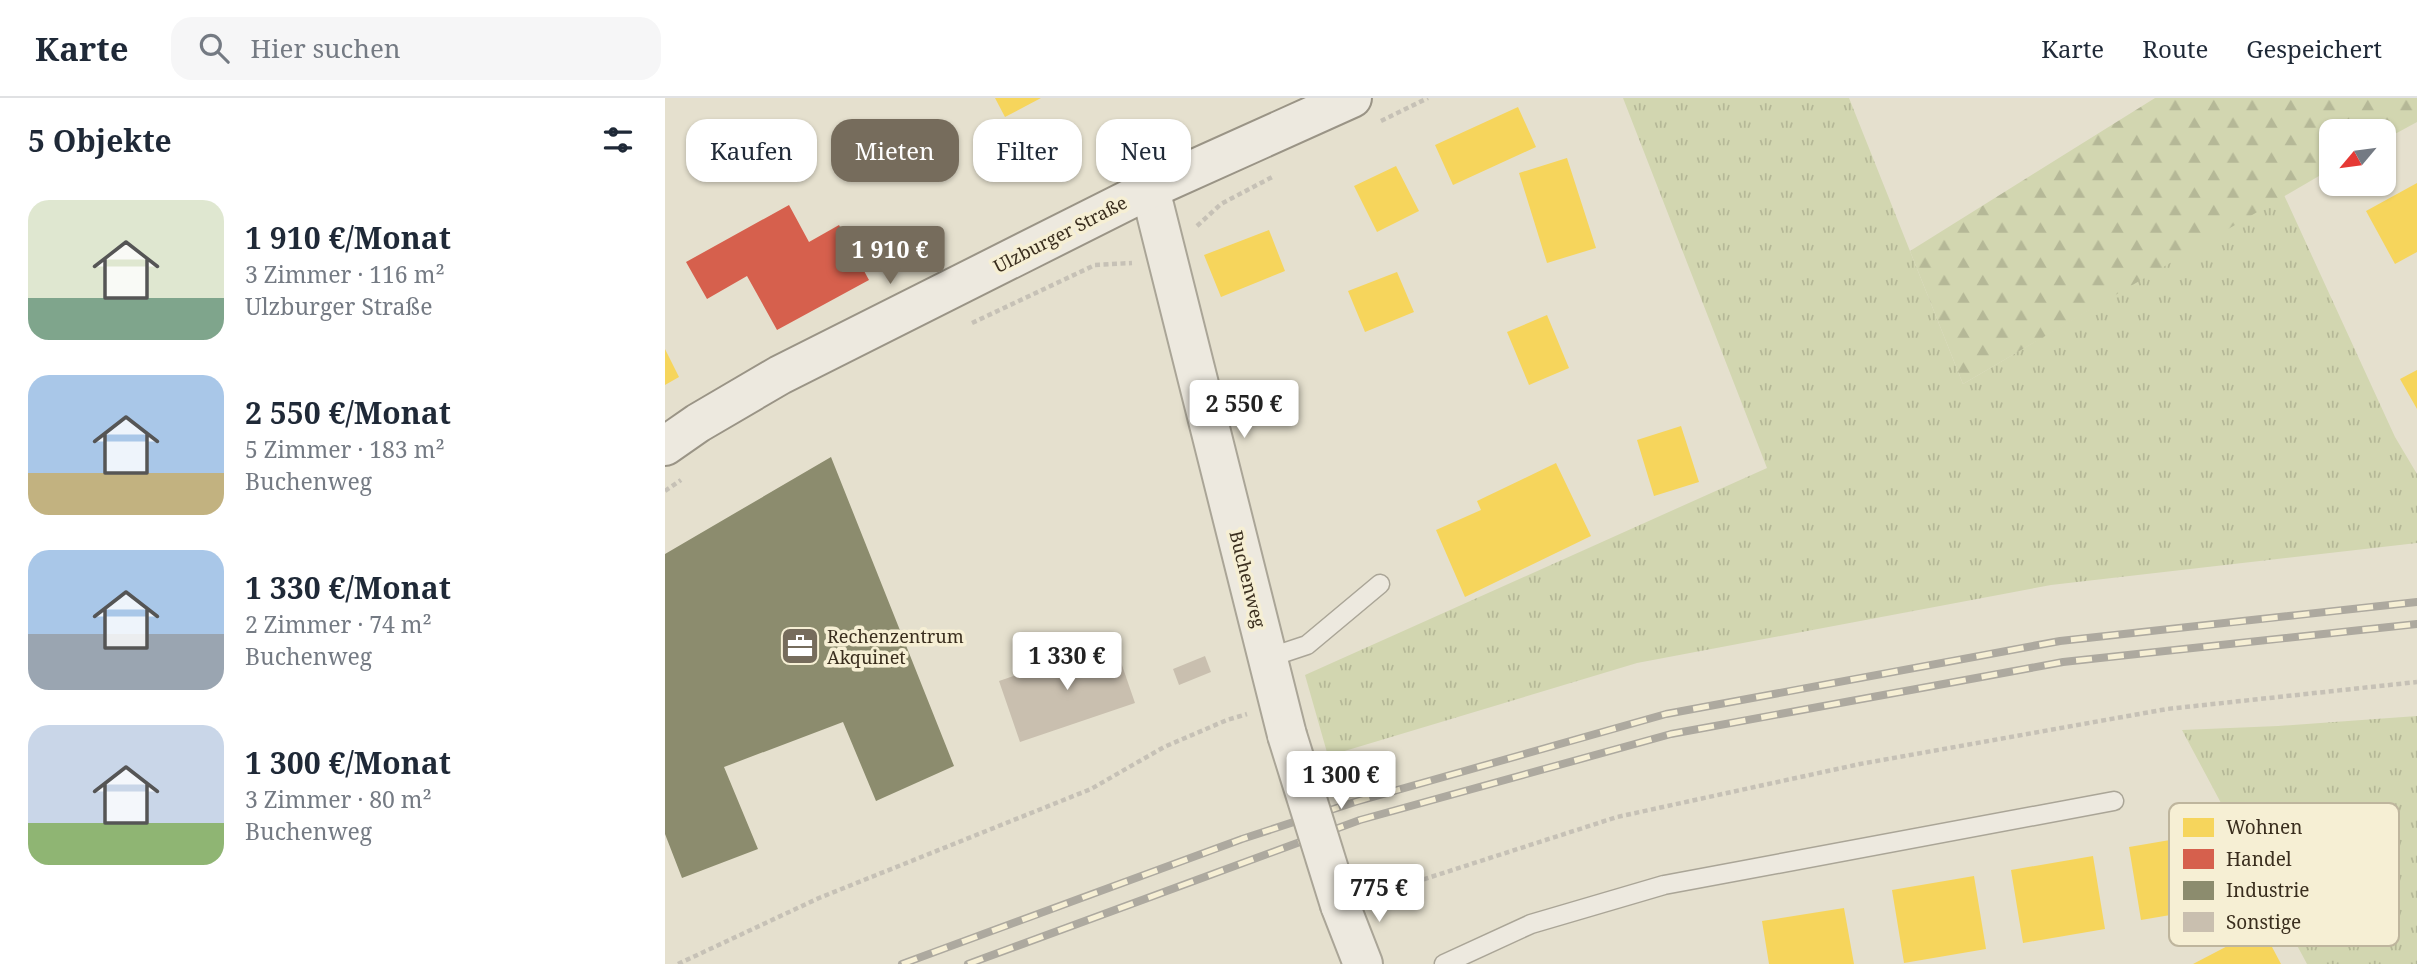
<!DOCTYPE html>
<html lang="de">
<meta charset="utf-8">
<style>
:root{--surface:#fff;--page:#f6f6f7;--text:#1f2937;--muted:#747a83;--line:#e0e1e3;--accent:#766c5c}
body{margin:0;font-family:"Noto Serif",serif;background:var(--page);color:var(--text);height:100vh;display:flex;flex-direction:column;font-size:26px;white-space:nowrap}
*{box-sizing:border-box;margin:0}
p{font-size:23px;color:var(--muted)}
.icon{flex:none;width:38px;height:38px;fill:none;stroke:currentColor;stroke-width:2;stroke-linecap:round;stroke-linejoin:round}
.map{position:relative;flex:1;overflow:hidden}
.side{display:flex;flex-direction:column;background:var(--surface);width:665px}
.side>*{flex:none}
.top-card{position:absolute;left:21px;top:21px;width:665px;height:63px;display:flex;gap:14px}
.needle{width:46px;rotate:241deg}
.tools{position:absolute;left:1654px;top:21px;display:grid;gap:14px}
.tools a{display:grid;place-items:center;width:77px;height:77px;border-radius:14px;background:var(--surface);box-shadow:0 2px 5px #0004;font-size:35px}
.price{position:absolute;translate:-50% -60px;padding:0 16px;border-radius:7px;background:#fff;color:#222;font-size:23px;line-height:46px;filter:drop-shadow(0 2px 4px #0008)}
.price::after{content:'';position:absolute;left:50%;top:42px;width:21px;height:16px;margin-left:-10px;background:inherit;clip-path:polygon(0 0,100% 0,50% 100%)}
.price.current{background:var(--accent);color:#fff}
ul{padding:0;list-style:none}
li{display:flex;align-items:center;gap:21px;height:175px;padding:0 28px}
li span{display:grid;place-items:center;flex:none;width:196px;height:140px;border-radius:21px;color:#555}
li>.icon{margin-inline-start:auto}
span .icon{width:84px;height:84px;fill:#fffc;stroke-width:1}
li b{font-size:30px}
h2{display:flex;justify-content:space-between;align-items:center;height:84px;padding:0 28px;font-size:30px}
.tag{padding:0 24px;border-radius:21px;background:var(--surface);box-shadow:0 2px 5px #0004;font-size:24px;line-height:63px}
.tag.current{background:var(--accent);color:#fff}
header{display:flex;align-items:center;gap:42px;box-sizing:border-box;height:98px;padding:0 35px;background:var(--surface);border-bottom:2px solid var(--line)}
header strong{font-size:33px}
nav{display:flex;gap:38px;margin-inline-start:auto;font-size:24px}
.search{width:490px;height:63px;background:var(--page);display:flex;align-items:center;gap:18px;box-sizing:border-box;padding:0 24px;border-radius:21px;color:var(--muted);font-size:26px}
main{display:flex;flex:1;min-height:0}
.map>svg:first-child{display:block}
.grass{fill:url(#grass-tufts)}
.forest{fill:url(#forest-firs)}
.homes{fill:#f6d55c}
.shops{fill:#d6604d}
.industry{fill:#8c8c6e}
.building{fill:#c9bfaf}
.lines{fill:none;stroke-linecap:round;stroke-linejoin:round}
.service-casing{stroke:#aaa597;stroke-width:21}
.tertiary-casing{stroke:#aaa597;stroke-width:42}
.secondary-casing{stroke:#9a9486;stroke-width:42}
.path{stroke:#c6c1b6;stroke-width:4.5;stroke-dasharray:5 3.5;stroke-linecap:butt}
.service{stroke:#ede9df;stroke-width:18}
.tertiary{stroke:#ede9df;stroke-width:38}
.secondary{stroke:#ede9df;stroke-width:38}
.rail-casing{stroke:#ada99f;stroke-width:8}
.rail{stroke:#f6efd4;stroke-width:5;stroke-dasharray:16;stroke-linecap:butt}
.tertiary-bridge-casing{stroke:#aaa597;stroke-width:42;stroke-linecap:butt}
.tertiary-bridge{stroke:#ede9df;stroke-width:38}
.labels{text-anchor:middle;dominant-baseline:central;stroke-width:7;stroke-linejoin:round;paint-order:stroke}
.street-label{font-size:18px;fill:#3a2e1e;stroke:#f6efd4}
.poi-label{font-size:18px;fill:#3a2e1e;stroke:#f6efd4;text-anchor:start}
.key{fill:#f6efd4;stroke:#beb59d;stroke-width:2}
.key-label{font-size:19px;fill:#3a2e1e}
</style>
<header>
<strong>Karte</strong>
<div class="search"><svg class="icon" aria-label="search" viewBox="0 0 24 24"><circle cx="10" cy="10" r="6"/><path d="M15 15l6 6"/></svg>Hier suchen</div>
<nav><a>Karte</a><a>Route</a><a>Gespeichert</a></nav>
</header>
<main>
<section class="side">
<h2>5 Objekte<svg class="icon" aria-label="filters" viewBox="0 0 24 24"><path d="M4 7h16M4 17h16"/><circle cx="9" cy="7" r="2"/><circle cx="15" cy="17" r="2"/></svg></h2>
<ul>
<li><span style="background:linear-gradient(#dfe7d0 70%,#7fa58c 0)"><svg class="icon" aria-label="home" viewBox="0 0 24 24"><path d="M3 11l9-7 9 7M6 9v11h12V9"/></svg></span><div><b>1 910 €/Monat</b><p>3 Zimmer · 116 m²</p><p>Ulzburger Straße</p></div></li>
<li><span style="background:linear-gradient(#a9c7e8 70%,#c2b280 0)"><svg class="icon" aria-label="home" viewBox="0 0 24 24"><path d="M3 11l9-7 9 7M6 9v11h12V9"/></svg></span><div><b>2 550 €/Monat</b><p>5 Zimmer · 183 m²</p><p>Buchenweg</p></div></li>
<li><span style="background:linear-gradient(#a9c7e8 60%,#9aa5b1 0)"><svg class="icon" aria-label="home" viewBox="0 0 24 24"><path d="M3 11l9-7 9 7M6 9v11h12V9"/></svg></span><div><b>1 330 €/Monat</b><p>2 Zimmer · 74 m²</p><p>Buchenweg</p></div></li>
<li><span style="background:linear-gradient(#c9d6e8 70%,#8fb573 0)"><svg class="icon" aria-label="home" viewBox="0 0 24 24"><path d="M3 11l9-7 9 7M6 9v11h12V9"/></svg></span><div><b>1 300 €/Monat</b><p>3 Zimmer · 80 m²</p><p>Buchenweg</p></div></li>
</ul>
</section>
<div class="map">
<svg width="1752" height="866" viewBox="0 0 1752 866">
<defs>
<pattern id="grass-tufts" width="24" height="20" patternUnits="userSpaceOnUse" patternTransform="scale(1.75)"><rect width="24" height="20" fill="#d2d6b0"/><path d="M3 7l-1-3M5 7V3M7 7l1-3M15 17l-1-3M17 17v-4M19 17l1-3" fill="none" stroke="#b5b897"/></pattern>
<pattern id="forest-firs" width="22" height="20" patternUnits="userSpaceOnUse" patternTransform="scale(1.75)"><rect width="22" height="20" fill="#d2d6b0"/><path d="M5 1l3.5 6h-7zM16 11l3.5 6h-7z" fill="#b5b897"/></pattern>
</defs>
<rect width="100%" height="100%" fill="#e5e0ce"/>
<!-- grass -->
<path class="grass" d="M958,0H1184L1298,286L1619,97L1730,339L1752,376V445L1386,487L972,565L663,658L640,577L1102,370Z
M1752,618V866H1642L1517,632L1613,628Z"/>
<!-- forest -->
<path class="forest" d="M1490,0H1752V24L1719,42L1718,33H1666V71L1298,286L1245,153Z"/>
<!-- homes -->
<path class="homes" d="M330,0H376L340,19Z
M853,9L871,49L788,87L770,47Z
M902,60L931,150L882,165L854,75Z
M731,68L754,113L712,134L689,88Z
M1752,85V154L1730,166L1701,113Z
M604,132L620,173L556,199L539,157Z
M732,174L749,214L700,234L683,193Z
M882,217L904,270L864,287L842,234Z
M0,251L14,279L0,287Z
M1752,272V311L1735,281Z
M1016,328L1034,384L989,398L972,342Z
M891,365L926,438L800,499L771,432L816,412L812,403Z
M1546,735L1558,808L1476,822L1464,749Z
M1428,758L1440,831L1358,845L1346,772Z
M1309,778L1321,851L1239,865L1227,792Z
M1179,810L1189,866H1104L1097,823Z
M1597,830L1616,866H1528Z"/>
<!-- shops -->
<path class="shops" d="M124,107L144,144L174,127L204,182L112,232L82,178L42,201L21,164Z"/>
<!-- industry -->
<path class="industry" d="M166,359L289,668L211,703L178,624L59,669L93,751L17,780L0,736V456Z"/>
<!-- building -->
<path class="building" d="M449,544L470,605L355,644L334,583Z
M540,558L546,574L514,587L508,571Z"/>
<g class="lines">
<!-- service casing -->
<g class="service-casing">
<path id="service" d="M603,560L642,547L715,486
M779,866L866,826L999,787L1449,703"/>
</g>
<!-- tertiary casing -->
<g class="tertiary-casing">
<path id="tertiary" d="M485,91L622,637
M675,807L698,866"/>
</g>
<!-- secondary casing -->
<g class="secondary-casing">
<path id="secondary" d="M0,348L33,325L115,277L485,91L687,0"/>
</g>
<!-- path -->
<path class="path" d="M716,23L763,0
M532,128L556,106L609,78
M307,225L430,167L467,165
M0,393L16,382
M710,797L952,719L1195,666L1502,611L1752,584
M13,866L154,800L426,691L499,649L562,622L582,616"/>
<!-- service -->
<use href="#service" class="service"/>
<!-- tertiary -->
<use href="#tertiary" class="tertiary"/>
<!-- secondary -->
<use href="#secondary" class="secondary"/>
<!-- rail casing -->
<g class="rail-casing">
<path id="rail" d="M237,866L577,741L690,704L1001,616L1395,543L1752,504
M303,866L695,722L1006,636L1398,564L1752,526"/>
</g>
<!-- rail -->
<use href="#rail" class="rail"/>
<!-- tertiary-bridge casing -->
<g class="tertiary-bridge-casing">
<path id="tertiary-bridge" d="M622,637L675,807"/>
</g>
<!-- tertiary-bridge -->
<use href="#tertiary-bridge" class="tertiary-bridge"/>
</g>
<!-- icons -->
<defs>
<g id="office-square" transform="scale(2.0125)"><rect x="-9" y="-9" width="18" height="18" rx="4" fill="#766c5c" stroke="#f6efd4"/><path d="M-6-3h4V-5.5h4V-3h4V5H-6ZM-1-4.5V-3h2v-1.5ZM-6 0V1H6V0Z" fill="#fff"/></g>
</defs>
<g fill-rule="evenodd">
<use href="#office-square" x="135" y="548"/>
</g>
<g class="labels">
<!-- street labels -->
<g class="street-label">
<text transform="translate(395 136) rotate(-27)">Ulzburger Straße</text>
<text transform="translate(583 481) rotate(76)">Buchenweg</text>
</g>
<!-- poi labels -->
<g class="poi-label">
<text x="162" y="538">Rechenzentrum<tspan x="162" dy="21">Akquinet</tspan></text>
</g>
</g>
<!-- legend -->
<rect x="1504" y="705" width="230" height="143" rx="10" class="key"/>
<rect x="1518" y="720" width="31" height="19" fill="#f6d55c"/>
<rect x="1518" y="751" width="31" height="20" fill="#d6604d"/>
<rect x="1518" y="783" width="31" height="19" fill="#8c8c6e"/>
<rect x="1518" y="814" width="31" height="20" fill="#c9bfaf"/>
<g class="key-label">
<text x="1561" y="736">Wohnen</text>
<text x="1561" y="768">Handel</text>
<text x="1561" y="799">Industrie</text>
<text x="1561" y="831">Sonstige</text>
</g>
</svg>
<div class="tools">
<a><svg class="needle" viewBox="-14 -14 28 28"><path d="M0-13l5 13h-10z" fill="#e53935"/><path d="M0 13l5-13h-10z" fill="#747a83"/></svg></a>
</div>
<b class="price current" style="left:225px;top:188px">1 910 €</b>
<b class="price" style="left:579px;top:342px">2 550 €</b>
<b class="price" style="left:402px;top:594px">1 330 €</b>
<b class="price" style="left:676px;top:713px">1 300 €</b>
<b class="price" style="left:714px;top:826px">775 €</b>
<div class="top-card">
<a class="tag">Kaufen</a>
<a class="tag current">Mieten</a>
<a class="tag">Filter</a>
<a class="tag">Neu</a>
</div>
</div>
</main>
